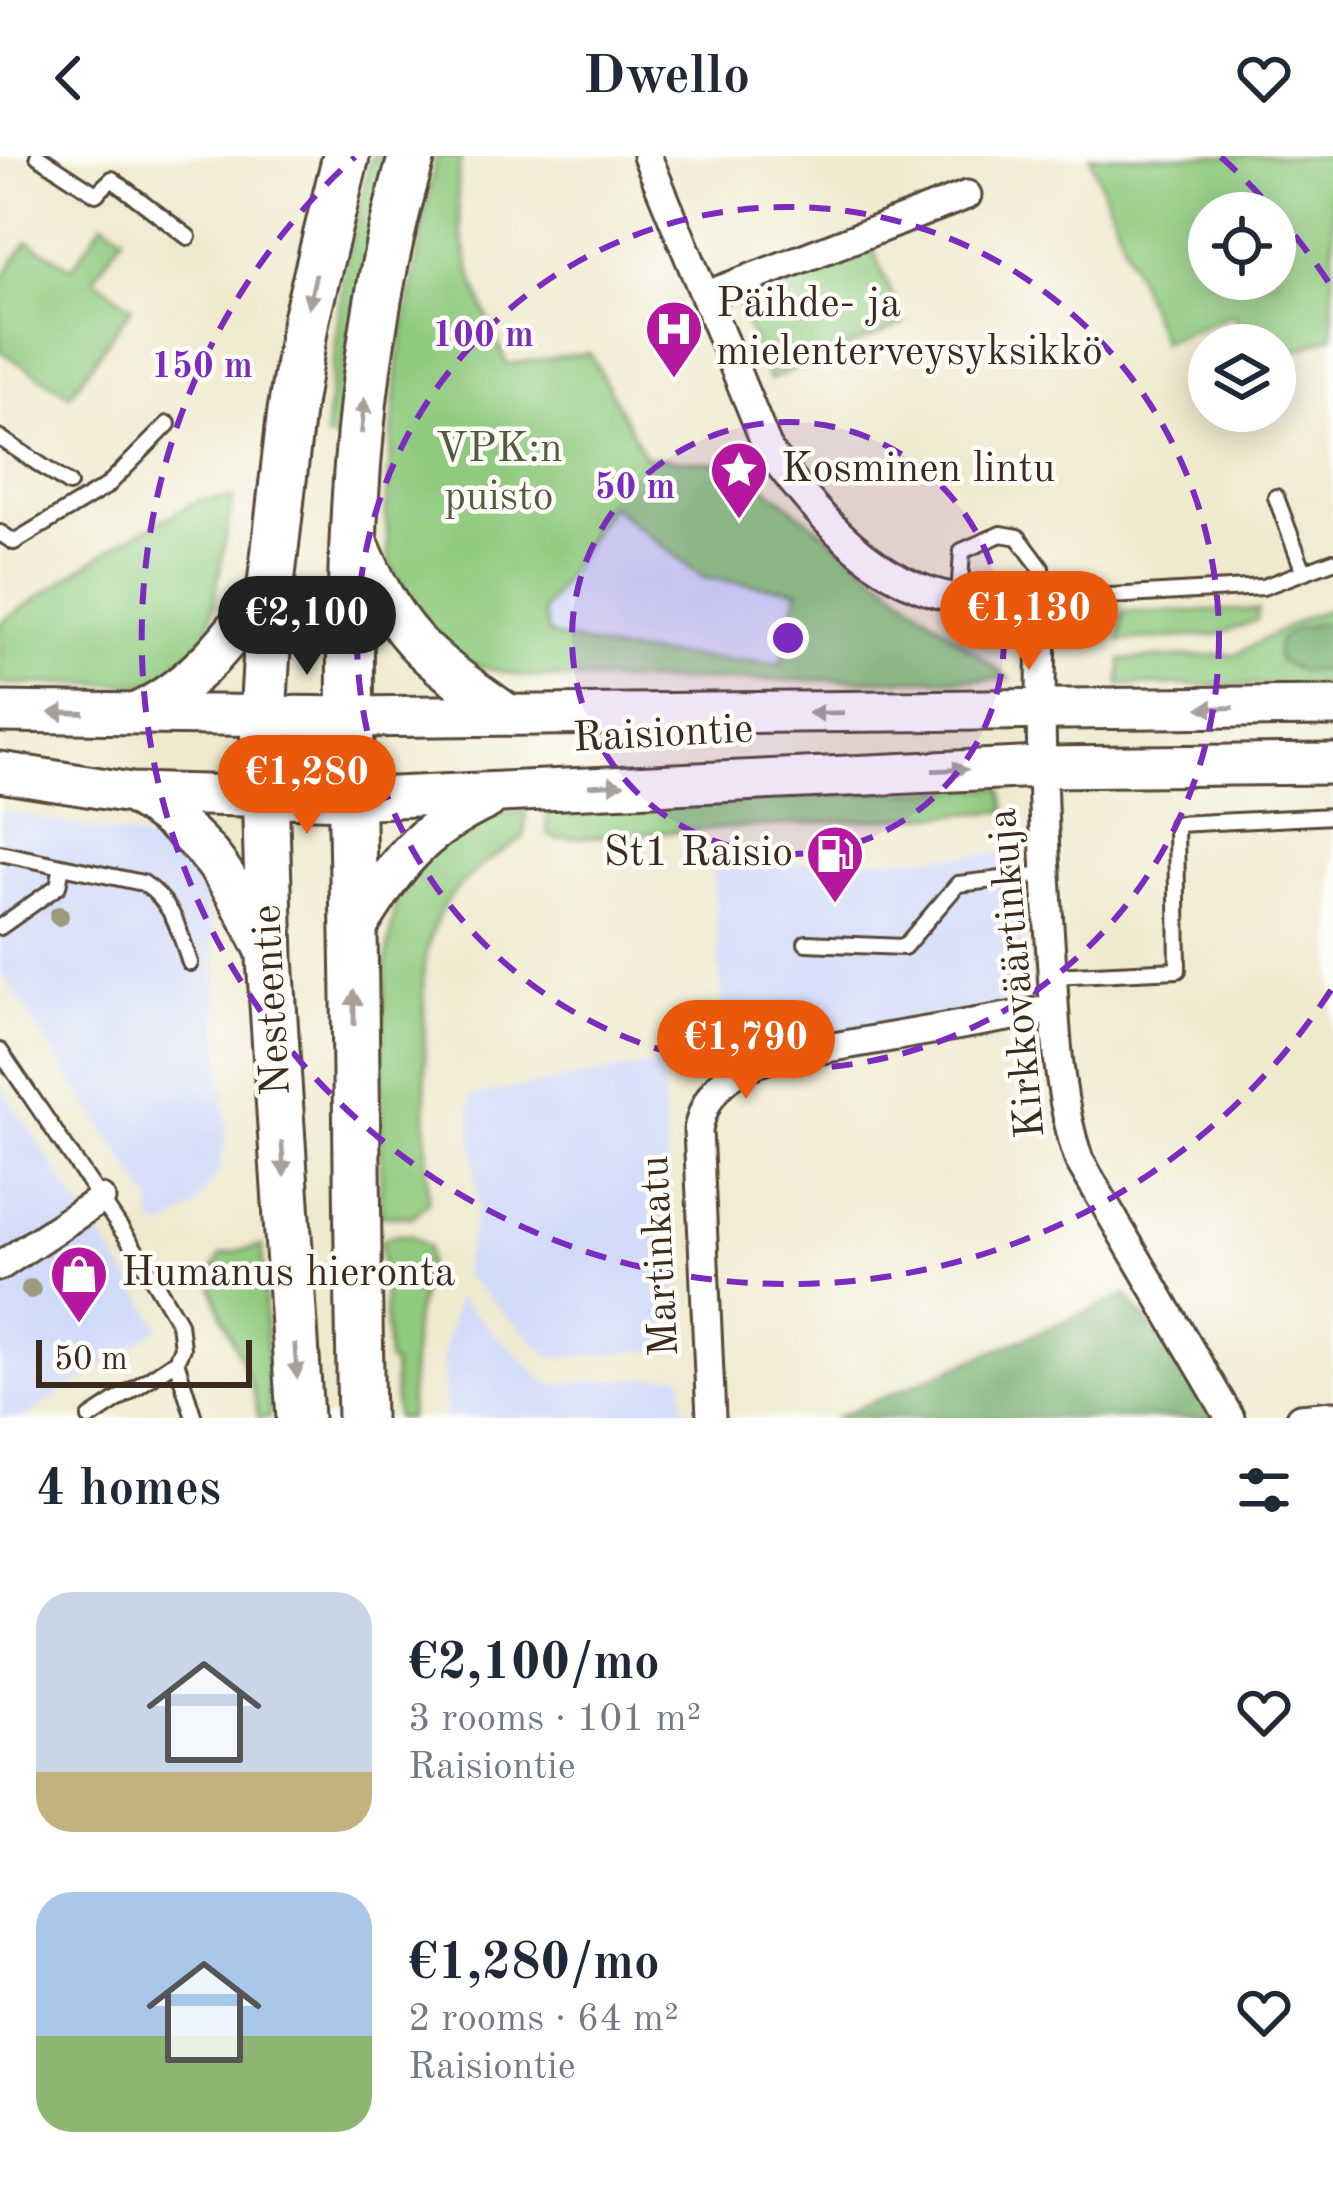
<!DOCTYPE html>
<meta charset="utf-8">
<style>
:root{--surface:#fff;--page:#f2f2f3;--text:#1f2937;--muted:#747a83;--accent:#ea580c}
body{margin:0;font-family:"Old Standard TT",serif;background:var(--page);color:var(--text);height:100vh;display:flex;flex-direction:column;font-size:45px;white-space:nowrap}
*{box-sizing:border-box;margin:0}
p{font-size:39px;color:var(--muted)}
.icon{flex:none;width:66px;height:66px;fill:none;stroke:currentColor;stroke-width:2;stroke-linecap:round;stroke-linejoin:round}
.map{position:relative;height:1262px;overflow:hidden}
.sheet{display:flex;flex-direction:column;background:var(--surface);flex:1}
.sheet>*{flex:none}
.fabs{position:absolute;left:1188px;top:36px;display:grid;gap:24px}
.fabs a{display:grid;place-items:center;width:108px;height:108px;border-radius:50%;background:var(--surface);box-shadow:0 6px 30px #0003;font-size:60px}
.scale{position:absolute;left:36px;bottom:30px;width:216px;box-sizing:border-box;padding-left:12px;border:6px solid #3b2a1e;border-top:0;font-size:33px;line-height:42px;white-space:nowrap;color:#3b2a1e;-webkit-text-stroke:9px #fdfcf7;paint-order:stroke}
.price{position:absolute;translate:-50% -102px;padding:0 27px;border-radius:42px;background:var(--accent);color:#fff;font-size:39px;line-height:78px;filter:drop-shadow(0 3px 6px #0008)}
.price::after{content:'';position:absolute;left:50%;top:72px;width:36px;height:27px;margin-left:-18px;background:inherit;clip-path:polygon(0 0,100% 0,50% 100%)}
.price.current{background:#222;color:#fff}
ul{padding:0;list-style:none}
li{display:flex;align-items:center;gap:36px;height:300px;padding:0 36px}
li span{display:grid;place-items:center;flex:none;width:336px;height:240px;border-radius:36px;color:#555}
li>.icon{margin-inline-start:auto}
span .icon{width:144px;height:144px;fill:#fffc;stroke-width:1}
li b{font-size:51px}
h2{display:flex;justify-content:space-between;align-items:center;height:144px;padding:0 36px;font-size:51px}
header{display:flex;justify-content:space-between;align-items:center;height:156px;padding:0 36px;background:var(--surface);font-size:54px;font-weight:700}
.map>svg:first-child{display:block}
.built{fill:#d0daf9}
.green{fill:#8fca7e;stroke:#657a4e;stroke-width:3;fill-rule:evenodd}
.forest{fill:#73ae6d;stroke:#576c46;stroke-width:3}
.lines{fill:none;stroke-linecap:round;stroke-linejoin:round}
.lane-casing{stroke:#564738;stroke-width:20}
.street-casing{stroke:#564738;stroke-width:33}
.secondary-casing{stroke:#564738;stroke-width:45}
.primary-casing{stroke:#564738;stroke-width:51}
.lane{stroke:#fff;stroke-width:14}
.street{stroke:#fff;stroke-width:27}
.secondary{stroke:#fff;stroke-width:39}
.primary{stroke:#fff;stroke-width:45}
.tree{fill:#9a9a7d}
.oneway{fill:#a79f9a}
.ring{fill:none;stroke:#7b2cbf;stroke-width:6;stroke-dasharray:21 15}
.labels{text-anchor:middle;dominant-baseline:central;stroke-width:9;stroke-linejoin:round;paint-order:stroke}
.poi-label{font-size:42px;fill:#3b2a1e;stroke:#fdfcf7;text-anchor:start}
.park-label{font-size:42px;fill:#545a3b;stroke:#fdfcf7}
.street-label{font-size:42px;fill:#3b2a1e;stroke:#fdfcf7}
.centre{fill:#7b2cbf;stroke:#fdfcf7;stroke-width:6}
.ring-label{font-size:36px;text-anchor:middle;font-weight:bold;fill:#7b2cbf;stroke:#fdfcf7;stroke-width:9;stroke-linejoin:round;paint-order:stroke}
</style>
<header><svg class="icon" aria-label="back" viewBox="0 0 24 24"><path d="M15 5l-7 7 7 7"/></svg>Dwello<svg class="icon" aria-label="heart" viewBox="0 0 24 24"><path d="M12 20l-8-8c-3-5 5-10 8-4 3-6 11-1 8 4z"/></svg></header>
<div class="map">
<svg width="1333" height="1262" viewBox="0 0 1333 1262">
<rect width="100%" height="100%" fill="#fdfcf7"/>
<filter id="ink" filterUnits="userSpaceOnUse"><feTurbulence type="fractalNoise" baseFrequency=".00833" numOctaves="2"/><feDisplacementMap in="SourceGraphic" scale="24" xChannelSelector="R" yChannelSelector="G"/><feConvolveMatrix kernelMatrix="1 2 1 2 8 2 1 2 1" color-interpolation-filters="sRGB"/></filter>
<filter id="wash" filterUnits="userSpaceOnUse"><feTurbulence type="fractalNoise" baseFrequency=".004" numOctaves="4" result="noise"/><feDisplacementMap in="SourceGraphic" scale="48" xChannelSelector="R" yChannelSelector="G"/><feGaussianBlur stdDeviation="2.7" result="paint"/><feColorMatrix in="noise" values="0 0 0 0 0 0 0 0 0 0 0 0 0 0 0 0 0 1.4 0 .05"/><feComposite in="paint" operator="in"/></filter>
<g filter="url(#wash)">
<rect width="100%" height="100%" fill="#efe9ce"/>
<!-- built -->
<path class="built" d="M610,349L704,422L798,434L783,508L614,495L549,480L543,456Z
M0,654L160,687L182,701L201,724L213,782L227,977L219,1015L194,1053L164,1072L153,1069V1047L0,816Z
M1017,697L1025,843L725,896L713,710Z
M661,907L680,1193L552,1202L462,1117L477,1052L470,940Z
M0,929L161,1171L24,1262H0Z
M457,1142L548,1228L682,1219L685,1262H446L442,1203Z"/>
<!-- green -->
<path class="green" d="M371,0H389L345,205L337,284L325,281L343,120Z
M436,0H461C447,74 479,141 507,208L590,197L645,301L738,309L1009,523L614,525L520,520L472,509L426,472L389,405L386,357L398,206ZM610,349L704,422L798,434L782,508L614,495L549,479L543,456Z
M1090,0H1333V180L1275,203V189H1246L1233,158L1162,186ZM1209,57H1275V123H1209Z
M103,66L123,79L94,122L132,151L70,239L0,195V126L28,85L72,112Z
M872,90L904,168L769,224L737,146Z
M233,342L210,469L200,487L175,513L153,528H0V467L118,388L199,344Z
M1333,452V467L1313,468L1300,514H1333V529H1120L1121,504L1237,498L1306,461Z
M1258,454L1257,464L1218,479L1120,485L1122,456Z
M1098,458L1097,486L1061,488L1057,471L1065,464Z
M1002,632L1006,655L555,683L547,677V649Z
M526,655L524,681C462,722 433,741 423,818L428,1046L413,1061L380,1059L385,812L395,750L419,701L492,658Z
M392,1079H411L428,1091V1114L414,1165L409,1262H396L393,1208L388,1206L381,1085Z
M262,1090L270,1262H258C253,1210 218,1169 210,1118L221,1099Z"/>
<!-- forest -->
<path class="forest" d="M1333,467V514L1300,515L1279,506C1267,473 1309,468 1333,467Z
M1127,1139L1218,1262H834Z"/>
</g>
<g filter="url(#ink)">
<g class="lines">
<!-- lane casing -->
<g class="lane-casing">
<path id="lane" d="M38,0L96,38L112,23L188,81
M0,282L69,328
M1276,341L1304,416
M0,377L14,386L107,330L168,268
M959,442L962,395L1001,378L1018,381L1041,412L1043,444L1263,431L1333,405
M0,697L143,727C173,746 179,774 190,807
M0,771L58,730L62,710
M806,787L904,791L958,728L1045,718
M1052,820L1178,814L1176,668L1333,660
M0,895L138,1098L179,1167L182,1192L176,1205L90,1262
M176,1205L194,1262"/>
</g>
<!-- street casing -->
<g class="street-casing">
<path id="street" d="M647,0L769,295C815,357 877,431 958,442C985,446 1015,444 1043,444C1038,567 1043,690 1052,813C1056,877 1058,943 1079,1004L1230,1262
M707,139L967,39
M0,1110L101,1043
M711,1262L698,974C707,929 733,913 775,901L1054,853
M1300,1262L1333,1259"/>
</g>
<!-- secondary casing -->
<g class="secondary-casing">
<path id="secondary" d="M355,380C396,480 420,497 507,558
M0,556L350,561L1333,550
M139,556C198,527 232,480 271,428
M0,616L131,637L351,643L1042,611L1333,608
M136,640C214,686 230,725 270,802
M354,776C396,710 414,678 487,643"/>
</g>
<!-- primary casing -->
<g class="primary-casing">
<path id="primary" d="M300,1262L270,802L263,559L271,428L291,255L306,163L346,0
M361,1262C357,1101 357,940 354,779C350,520 336,251 412,0"/>
</g>
<!-- lane -->
<use href="#lane" class="lane"/>
<!-- street -->
<use href="#street" class="street"/>
<!-- secondary -->
<use href="#secondary" class="secondary"/>
<!-- primary -->
<use href="#primary" class="primary"/>
</g>
<!-- trees -->
<g class="tree">
<circle cx="59" cy="760" r="10"/>
<circle cx="61" cy="1114" r="10"/>
<circle cx="31" cy="1133" r="10"/>
</g>
<!-- one-way arrows -->
<defs><path id="oneway-solid" d="M-6-.8H1V-3.2L6.5 0L1 3.2V.8H-6Z" transform="scale(3)"/></defs>
<g class="oneway">
<use href="#oneway-solid" transform="translate(312 135) rotate(103)"/>
<use href="#oneway-solid" transform="translate(363 260) rotate(-85)"/>
<use href="#oneway-solid" transform="translate(1216 552) rotate(179)"/>
<use href="#oneway-solid" transform="translate(67 557) rotate(-179)"/>
<use href="#oneway-solid" transform="translate(826 557) rotate(179)"/>
<use href="#oneway-solid" transform="translate(950 614) rotate(-2)"/>
<use href="#oneway-solid" transform="translate(606 629) rotate(-3)"/>
<use href="#oneway-solid" transform="translate(354 852) rotate(-90)"/>
<use href="#oneway-solid" transform="translate(283 1003) rotate(86)"/>
<use href="#oneway-solid" transform="translate(296 1205) rotate(86)"/>
</g>
</g>
<!-- distance rings -->
<circle cx="788" cy="482" r="216" fill="#7b2cbf" fill-opacity=".12"/>
<g class="ring">
<circle cx="788" cy="482" r="216"/>
<circle cx="788" cy="482" r="431"/>
<path d="M1331 834A647 647 0 1 1 355 1M1221 1A647 647 0 0 1 1331 130"/>
</g>
<!-- icons -->
<defs>
<g id="hospital-pin" transform="scale(3)"><path d="M0 17L-7.5 6A9.5 9.5 0 1 1 7.5 6Z" fill="#b5179e" stroke="#fdfcf7"/><path d="M-5-5h3v3.5h4V-5h3V5h-3V1.5h-4V5h-3Z" fill="#fff"/></g>
<g id="sight-pin" transform="scale(3)"><path d="M0 17L-7.5 6A9.5 9.5 0 1 1 7.5 6Z" fill="#b5179e" stroke="#fdfcf7"/><path d="M0-6L1.8-2.2L6-1.7L2.9 1.2L3.7 5.4L0 3.3L-3.7 5.4L-2.9 1.2L-6-1.7L-1.8-2.2Z" fill="#fff"/></g>
<g id="fuel-pin" transform="scale(3)"><path d="M0 17L-7.5 6A9.5 9.5 0 1 1 7.5 6Z" fill="#b5179e" stroke="#fdfcf7"/><path d="M-5.5-6h7V0h2V4h1.3V-2.5L3-4.5l.8-.8L6-3V5H2.5V1h-1V6h-7ZM-4.2-4.7v3.2H.2V-4.7Z" fill="#fff"/></g>
<g id="shop-pin" transform="scale(3)"><path d="M0 17L-7.5 6A9.5 9.5 0 1 1 7.5 6Z" fill="#b5179e" stroke="#fdfcf7"/><path d="M-5-2.5h2.3a2.7 3.5 0 0 1 5.4 0H5L5.5 6h-11ZM-1.5-2.5h3a1.5 2.3 0 0 0-3 0Z" fill="#fff"/></g>
</defs>
<g fill-rule="evenodd">
<use href="#hospital-pin" x="674" y="173"/>
<use href="#sight-pin" x="739" y="314"/>
<use href="#fuel-pin" x="835" y="698"/>
<use href="#shop-pin" x="79" y="1118"/>
</g>
<g class="labels">
<!-- poi labels -->
<g class="poi-label">
<text x="716" y="149">Päihde- ja<tspan x="716" dy="48">mielenterveysyksikkö</tspan></text>
<text x="781" y="314">Kosminen lintu</text>
<text x="793" y="698" text-anchor="end">St1 Raisio</text>
<text x="121" y="1118">Humanus hieronta</text>
</g>
<!-- park labels -->
<g class="park-label">
<text x="499" y="294">VPK:n<tspan x="499" dy="48">puisto</tspan></text>
</g>
<!-- street labels -->
<g class="street-label">
<text transform="translate(663 579) rotate(-3)">Raisiontie</text>
<text transform="translate(1018 817) rotate(-95)">Kirkkoväärtinkuja</text>
<text transform="translate(273 844) rotate(-93)">Nesteentie</text>
<text transform="translate(661 1100) rotate(-93)">Martinkatu</text>
</g>
</g>
<circle cx="788" cy="482" r="18" class="centre"/>
<g class="ring-label">
<text x="483" y="190">100 m</text>
<text x="202" y="221">150 m</text>
<text x="635" y="342">50 m</text>
</g>
</svg>
<div class="fabs">
<a><svg class="icon" aria-label="locate" viewBox="0 0 24 24"><circle cx="12" cy="12" r="6"/><path d="M12 2v4M12 18v4M2 12h4M18 12h4"/></svg></a>
<a><svg class="icon" aria-label="layers" viewBox="0 0 24 24"><path d="M12 4l9 5-9 5-9-5zM3 14l9 5 9-5"/></svg></a>
</div>
<div class="scale">50 m</div>
<b class="price" style="left:1029px;top:517px">€1,130</b>
<b class="price current" style="left:307px;top:522px">€2,100</b>
<b class="price" style="left:307px;top:681px">€1,280</b>
<b class="price" style="left:746px;top:946px">€1,790</b>
</div>
<section class="sheet">
<h2>4 homes<svg class="icon" aria-label="filters" viewBox="0 0 24 24"><path d="M4 7h16M4 17h16"/><circle cx="9" cy="7" r="2"/><circle cx="15" cy="17" r="2"/></svg></h2>
<ul>
<li><span style="background:linear-gradient(#c9d6e8 75%,#c2b280 0)"><svg class="icon" aria-label="home" viewBox="0 0 24 24"><path d="M3 11l9-7 9 7M6 9v11h12V9"/></svg></span><div><b>€2,100/mo</b><p>3 rooms · 101 m²</p><p>Raisiontie</p></div><svg class="icon" aria-label="heart" viewBox="0 0 24 24"><path d="M12 20l-8-8c-3-5 5-10 8-4 3-6 11-1 8 4z"/></svg></li>
<li><span style="background:linear-gradient(#a9c7e8 60%,#8fb573 0)"><svg class="icon" aria-label="home" viewBox="0 0 24 24"><path d="M3 11l9-7 9 7M6 9v11h12V9"/></svg></span><div><b>€1,280/mo</b><p>2 rooms · 64 m²</p><p>Raisiontie</p></div><svg class="icon" aria-label="heart" viewBox="0 0 24 24"><path d="M12 20l-8-8c-3-5 5-10 8-4 3-6 11-1 8 4z"/></svg></li>
</ul>
</section>
